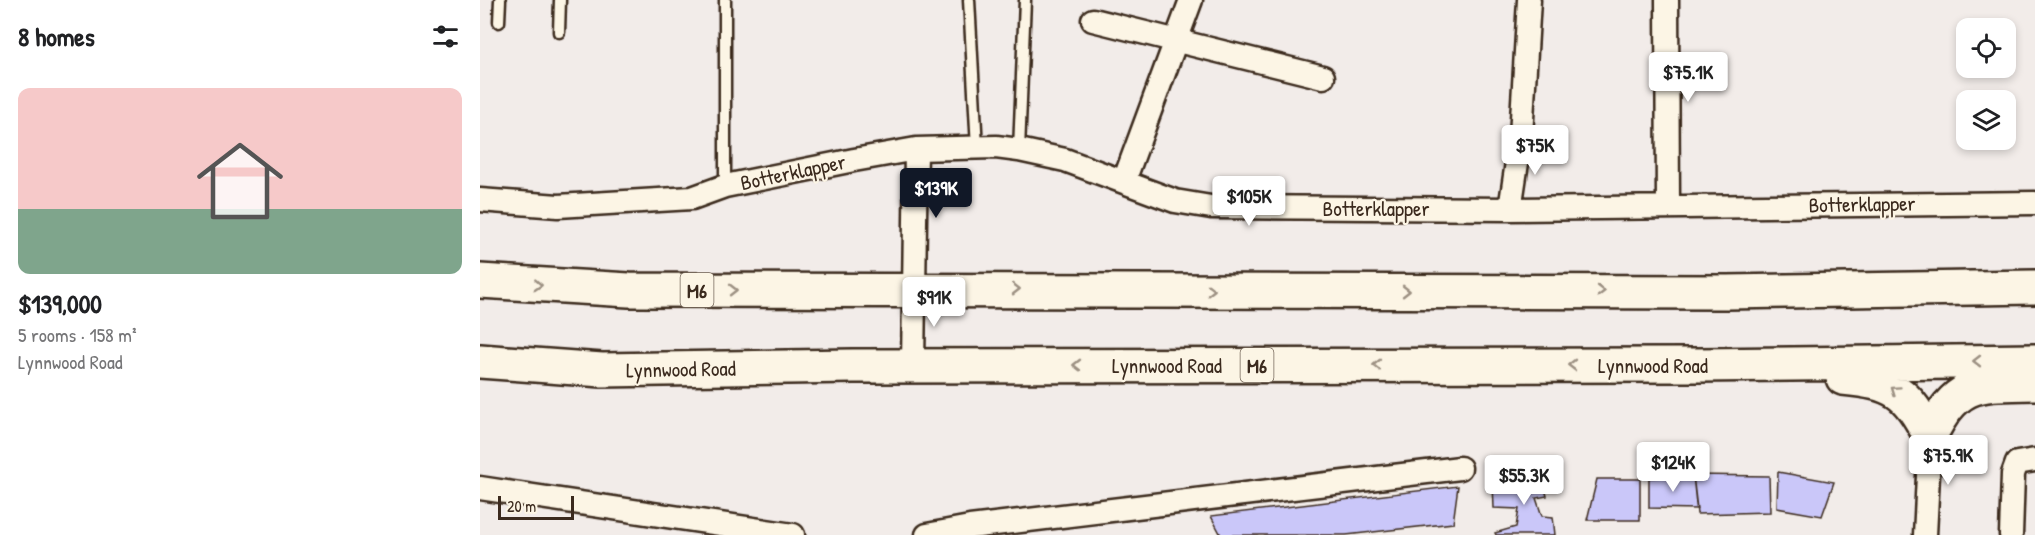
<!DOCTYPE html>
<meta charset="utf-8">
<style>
:root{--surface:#fff;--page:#f2f2f2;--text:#202124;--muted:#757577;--line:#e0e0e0;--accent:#111827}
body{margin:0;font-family:"Patrick Hand",sans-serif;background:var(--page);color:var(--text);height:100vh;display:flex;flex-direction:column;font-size:22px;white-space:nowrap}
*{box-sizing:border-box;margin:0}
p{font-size:20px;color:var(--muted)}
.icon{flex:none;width:33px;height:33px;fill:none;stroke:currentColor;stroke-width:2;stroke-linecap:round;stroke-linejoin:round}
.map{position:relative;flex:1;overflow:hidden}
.drawer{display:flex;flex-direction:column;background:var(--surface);width:480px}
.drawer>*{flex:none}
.fabs{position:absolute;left:1476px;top:18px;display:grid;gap:12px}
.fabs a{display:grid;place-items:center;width:60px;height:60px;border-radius:12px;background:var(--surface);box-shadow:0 3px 9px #0003;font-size:30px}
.scale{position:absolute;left:18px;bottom:15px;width:76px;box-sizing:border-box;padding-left:6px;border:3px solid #3b2a1e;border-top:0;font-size:16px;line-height:21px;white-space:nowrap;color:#3b2a1e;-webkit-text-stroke:4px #fcf5e5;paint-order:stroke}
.price{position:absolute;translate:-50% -51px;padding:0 14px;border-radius:6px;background:#fff;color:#222;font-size:20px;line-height:39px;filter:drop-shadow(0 2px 3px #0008)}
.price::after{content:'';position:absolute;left:50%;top:36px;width:18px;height:14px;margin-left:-9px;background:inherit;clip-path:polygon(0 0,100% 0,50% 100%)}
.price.selected{background:var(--accent);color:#fff}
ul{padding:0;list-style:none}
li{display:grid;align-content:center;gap:12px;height:318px;padding:0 18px}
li+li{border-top:2px solid var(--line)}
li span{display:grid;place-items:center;height:186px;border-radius:12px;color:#555}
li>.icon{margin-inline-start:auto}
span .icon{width:108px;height:108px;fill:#fffc;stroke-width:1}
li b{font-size:26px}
h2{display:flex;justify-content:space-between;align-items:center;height:72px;padding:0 18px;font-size:26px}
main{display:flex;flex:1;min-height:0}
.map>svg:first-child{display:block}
.building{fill:#cac7f9;stroke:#3b2a1e;stroke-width:1.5}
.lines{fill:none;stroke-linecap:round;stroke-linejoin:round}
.service-casing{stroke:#3b2a1e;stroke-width:15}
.minor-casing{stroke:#3b2a1e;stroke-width:27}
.primary-casing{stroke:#3b2a1e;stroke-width:38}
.service{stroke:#fcf5e5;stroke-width:10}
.minor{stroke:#fcf5e5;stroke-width:22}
.primary{stroke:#fcf5e5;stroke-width:33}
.oneway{stroke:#9c9082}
.labels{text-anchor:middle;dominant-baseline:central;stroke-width:4.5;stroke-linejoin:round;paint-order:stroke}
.shield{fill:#fcf5e5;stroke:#75675a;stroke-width:1.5}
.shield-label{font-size:20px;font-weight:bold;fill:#3b2a1e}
.street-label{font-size:21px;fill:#3b2a1e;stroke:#fcf5e5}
</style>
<main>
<section class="drawer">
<h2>8 homes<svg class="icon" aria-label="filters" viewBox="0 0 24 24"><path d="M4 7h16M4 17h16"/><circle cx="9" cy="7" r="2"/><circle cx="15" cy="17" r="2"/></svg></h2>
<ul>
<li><span style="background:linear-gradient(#f6c9c9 65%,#7fa58c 0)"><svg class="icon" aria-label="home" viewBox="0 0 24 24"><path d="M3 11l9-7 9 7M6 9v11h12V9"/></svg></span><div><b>$139,000</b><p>5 rooms · 158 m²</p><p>Lynnwood Road</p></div></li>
</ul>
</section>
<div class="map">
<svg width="1555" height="535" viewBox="0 0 1555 535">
<rect width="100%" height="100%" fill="#f2ece9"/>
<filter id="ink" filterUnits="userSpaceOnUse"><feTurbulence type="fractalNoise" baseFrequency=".0167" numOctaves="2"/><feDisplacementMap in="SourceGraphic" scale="12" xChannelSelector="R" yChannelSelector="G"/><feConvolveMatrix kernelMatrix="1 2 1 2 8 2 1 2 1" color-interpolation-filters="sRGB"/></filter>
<g filter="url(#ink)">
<!-- building -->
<path class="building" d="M1298,472L1354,482L1342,516L1297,508Z
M1061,475L1067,496L1056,498L1062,516L1073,517L1075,535H1016L1015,533L1036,527L1039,509L1014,508L1013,483Z
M1213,475L1289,476L1290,512L1217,514Z
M1213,475L1217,509L1169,508V478Z
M1117,479H1160V520H1107Z
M978,486L973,523L866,535H741L731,516Z"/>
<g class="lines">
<!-- service casing -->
<g class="service-casing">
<path id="service" d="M245,0V186
M489,0L497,148
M19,22L20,0
M79,32L80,0
M539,150L545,0"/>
</g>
<!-- minor casing -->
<g class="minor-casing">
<path id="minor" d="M1187,0L1188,206
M613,20L843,77
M644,181L711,0
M0,200L78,206L212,198L245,186L374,160L436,149L516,147L539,150L585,160L695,201L731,207L1030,209L1555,203
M1030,209L1041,136L1049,0
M433,365L436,149
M0,488L313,535
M447,535L490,527L980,468
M1445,535L1450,436
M1531,535L1533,474L1537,463L1555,460"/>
</g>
<!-- primary casing -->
<g class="primary-casing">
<path id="primary" d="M0,281L149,290L1247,292L1555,287
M0,361L122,370L373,366L1219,365L1555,361
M1363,378C1414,383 1426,390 1450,436
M1450,436C1477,380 1499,384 1555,383"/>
</g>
<!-- service -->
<use href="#service" class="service"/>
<!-- minor -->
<use href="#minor" class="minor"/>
<!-- primary -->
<use href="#primary" class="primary"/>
</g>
<!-- one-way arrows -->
<defs><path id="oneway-chevron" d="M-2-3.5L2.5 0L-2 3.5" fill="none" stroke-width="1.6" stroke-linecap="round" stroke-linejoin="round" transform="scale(1.5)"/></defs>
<g class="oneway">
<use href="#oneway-chevron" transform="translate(58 285) rotate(3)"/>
<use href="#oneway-chevron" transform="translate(536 289)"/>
<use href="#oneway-chevron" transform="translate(253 290)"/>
<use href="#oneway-chevron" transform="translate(731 290)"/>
<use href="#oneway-chevron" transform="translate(926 291)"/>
<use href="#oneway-chevron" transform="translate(1121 291)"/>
<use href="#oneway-chevron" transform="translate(1497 361) rotate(180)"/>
<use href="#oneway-chevron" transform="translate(597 365) rotate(-180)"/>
<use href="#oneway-chevron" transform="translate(897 365) rotate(-180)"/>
<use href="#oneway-chevron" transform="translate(1092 365) rotate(-180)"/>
<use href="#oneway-chevron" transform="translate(1415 390) rotate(-145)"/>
</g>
</g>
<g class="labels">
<!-- shield labels -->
<g class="shield">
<rect x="200.5" y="273" width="33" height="34" rx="4.5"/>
<rect x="760.5" y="348" width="33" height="34" rx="4.5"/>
</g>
<g class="shield-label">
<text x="217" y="290">M6</text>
<text x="777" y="365">M6</text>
</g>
<!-- street labels -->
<g class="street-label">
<text transform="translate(313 172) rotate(-12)">Botterklapper</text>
<text transform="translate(1382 204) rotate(-1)">Botterklapper</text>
<text x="896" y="208">Botterklapper</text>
<text x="687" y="365">Lynnwood Road</text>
<text x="1173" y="365">Lynnwood Road</text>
<text transform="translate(201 369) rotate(-1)">Lynnwood Road</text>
</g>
</g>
</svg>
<div class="fabs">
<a><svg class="icon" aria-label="locate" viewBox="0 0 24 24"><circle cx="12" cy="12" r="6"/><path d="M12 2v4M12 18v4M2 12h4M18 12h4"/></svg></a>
<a><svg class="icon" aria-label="layers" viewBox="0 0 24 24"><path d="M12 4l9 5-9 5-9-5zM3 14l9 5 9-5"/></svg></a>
</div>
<div class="scale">20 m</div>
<b class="price" style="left:1208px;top:103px">$75.1K</b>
<b class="price" style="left:1055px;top:176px">$75K</b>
<b class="price selected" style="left:456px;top:219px">$139K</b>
<b class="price" style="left:769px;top:227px">$105K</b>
<b class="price" style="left:454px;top:328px">$91K</b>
<b class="price" style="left:1468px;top:486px">$75.9K</b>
<b class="price" style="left:1193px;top:493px">$124K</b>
<b class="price" style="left:1044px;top:506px">$55.3K</b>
</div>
</main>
